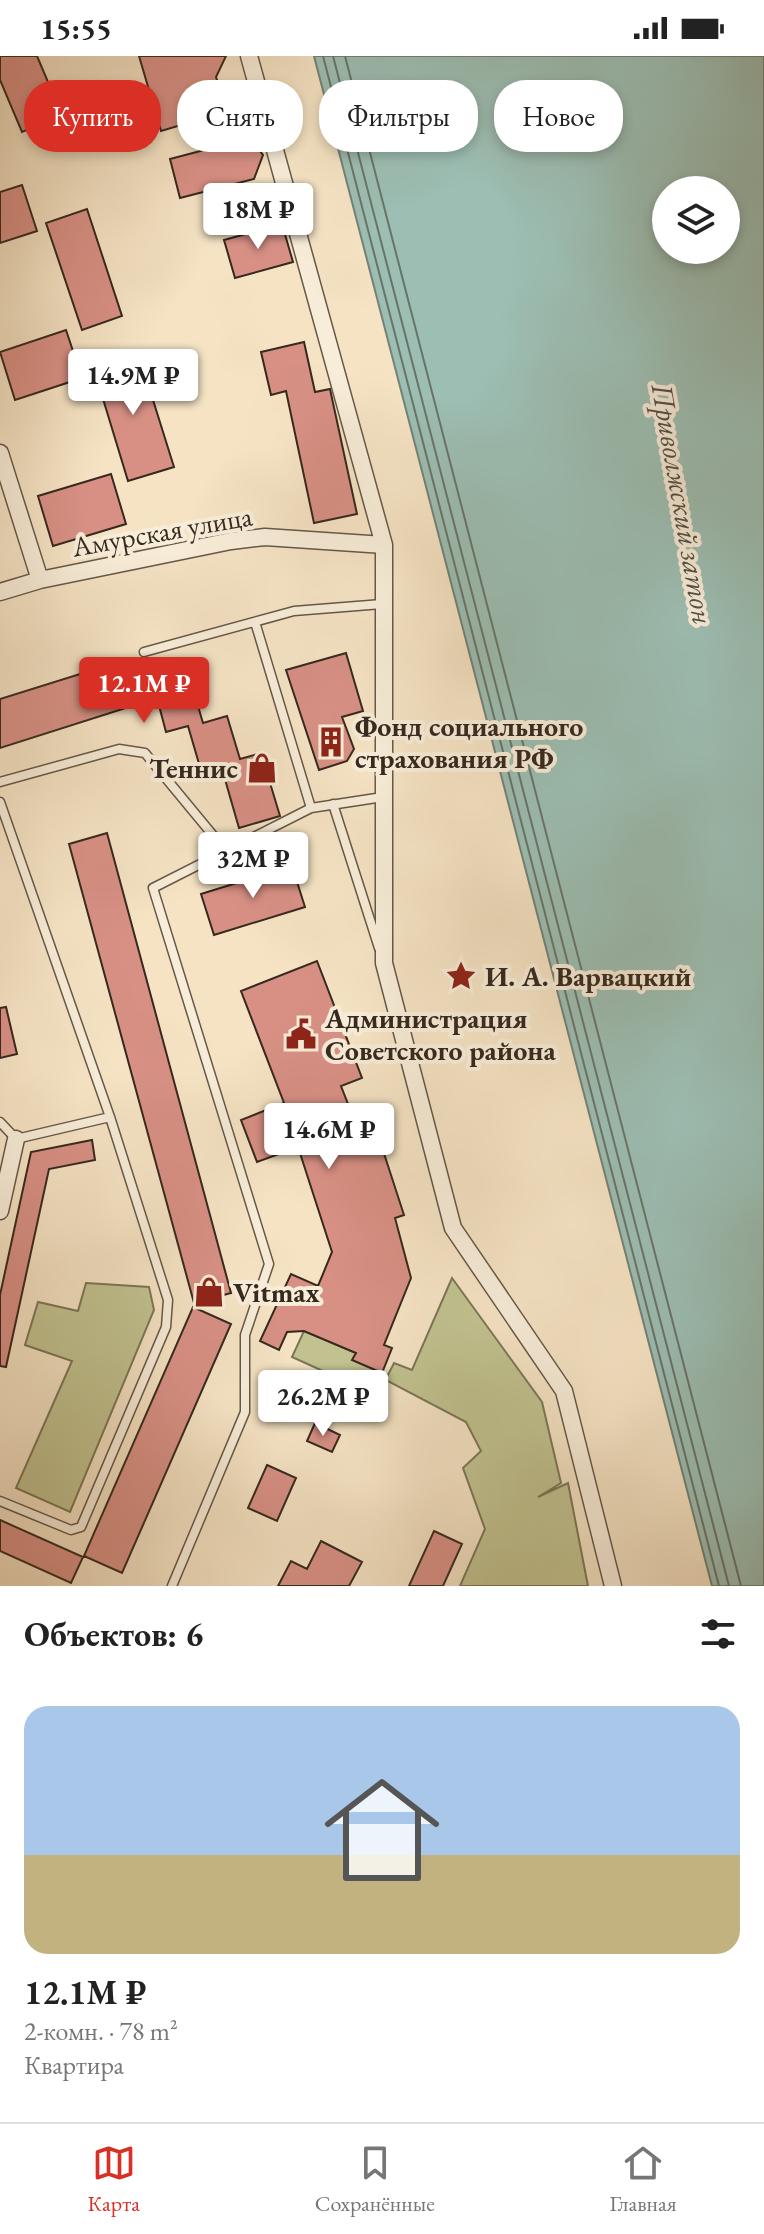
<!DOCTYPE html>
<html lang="ru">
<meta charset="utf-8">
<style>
:root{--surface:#fff;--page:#f2f2f2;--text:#222;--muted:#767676;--line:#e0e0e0;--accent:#d93025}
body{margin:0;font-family:"EB Garamond",serif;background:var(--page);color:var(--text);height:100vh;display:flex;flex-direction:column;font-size:30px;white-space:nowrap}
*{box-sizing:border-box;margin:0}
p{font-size:26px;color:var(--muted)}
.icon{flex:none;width:44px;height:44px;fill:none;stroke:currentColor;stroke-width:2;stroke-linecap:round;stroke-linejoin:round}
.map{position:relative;height:1530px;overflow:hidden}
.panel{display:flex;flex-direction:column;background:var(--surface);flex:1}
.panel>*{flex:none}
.hud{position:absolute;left:24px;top:24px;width:716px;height:72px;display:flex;gap:16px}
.buttons{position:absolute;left:652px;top:120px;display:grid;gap:16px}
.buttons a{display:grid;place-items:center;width:88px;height:88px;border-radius:50%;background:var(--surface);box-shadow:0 4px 12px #0003;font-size:40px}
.price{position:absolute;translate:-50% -68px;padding:0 18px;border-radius:8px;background:#fff;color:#222;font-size:26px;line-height:52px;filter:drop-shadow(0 2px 4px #0008)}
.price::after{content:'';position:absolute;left:50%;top:48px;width:24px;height:18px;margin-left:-12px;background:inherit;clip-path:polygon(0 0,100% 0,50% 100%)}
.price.current{background:var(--accent);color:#fff}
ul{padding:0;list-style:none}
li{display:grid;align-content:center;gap:16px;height:424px;padding:0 24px}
li span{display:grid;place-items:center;height:248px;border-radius:24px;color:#555}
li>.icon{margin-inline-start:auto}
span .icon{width:144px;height:144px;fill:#fffc;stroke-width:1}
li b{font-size:34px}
h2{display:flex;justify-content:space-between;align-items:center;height:96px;padding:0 24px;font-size:34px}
.pill{padding:0 28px;border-radius:32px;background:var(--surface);box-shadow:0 4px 12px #0003;font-size:28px;line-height:72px}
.pill.current{background:var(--accent);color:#fff}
.status{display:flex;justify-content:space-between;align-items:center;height:56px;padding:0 40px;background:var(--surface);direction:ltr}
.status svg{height:22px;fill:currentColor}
.dock{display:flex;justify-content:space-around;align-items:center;height:112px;border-top:2px solid var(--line);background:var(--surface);font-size:22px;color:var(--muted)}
.dock a{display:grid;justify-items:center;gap:4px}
.dock .current{color:var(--accent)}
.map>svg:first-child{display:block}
.green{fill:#c1c290;stroke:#7c7658;stroke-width:2}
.water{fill:#9cbeb3;stroke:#738278;stroke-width:2;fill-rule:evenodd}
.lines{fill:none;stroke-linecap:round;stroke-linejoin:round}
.shore{stroke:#697469;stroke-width:2}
.building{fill:#d89085;stroke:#36291f;stroke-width:2}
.lane-casing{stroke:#665848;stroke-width:11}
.street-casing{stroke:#665848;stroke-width:19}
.lane{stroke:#f8edd9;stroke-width:8}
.street{stroke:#f8edd9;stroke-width:16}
.labels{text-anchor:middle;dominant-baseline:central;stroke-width:8;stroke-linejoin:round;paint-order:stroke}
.street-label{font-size:28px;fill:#36291f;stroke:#f8edd9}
.poi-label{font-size:28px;font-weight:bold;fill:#36291f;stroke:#f8edd9;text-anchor:start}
.water-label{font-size:30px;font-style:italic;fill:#504e44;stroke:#f8edd9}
</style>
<div class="status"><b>15:55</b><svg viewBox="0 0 49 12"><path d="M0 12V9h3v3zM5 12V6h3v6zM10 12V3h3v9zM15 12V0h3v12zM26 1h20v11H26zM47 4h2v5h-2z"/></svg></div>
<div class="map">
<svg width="764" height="1530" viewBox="0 0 764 1530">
<rect width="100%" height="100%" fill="#f5e3c4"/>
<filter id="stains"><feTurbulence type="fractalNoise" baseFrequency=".0025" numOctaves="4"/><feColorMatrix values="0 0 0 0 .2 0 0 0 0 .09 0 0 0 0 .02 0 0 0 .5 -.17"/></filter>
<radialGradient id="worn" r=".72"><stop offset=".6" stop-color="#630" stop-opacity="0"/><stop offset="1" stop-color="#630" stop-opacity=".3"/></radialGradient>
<!-- green -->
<path class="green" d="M452,1222L542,1346L561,1427L538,1441L568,1427L588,1530H460L485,1473L463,1412L481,1395L466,1366L388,1325L380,1341L292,1301L304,1275L356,1297L353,1304L388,1319L394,1307L412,1314Z
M86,1227L149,1231L154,1254L70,1456L16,1432L72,1305L25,1289L38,1246L78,1255Z"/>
<!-- water -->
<path class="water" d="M314,0H764V1530H712ZM666,134H726V194H666Z"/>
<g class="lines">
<!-- shore -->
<path class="shore" d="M323,0L719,1530
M333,0L729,1530
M345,0L741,1530"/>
</g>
<!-- building -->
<path class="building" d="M0,0H37L62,59L22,76L0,24Z
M139,0H226L216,21L227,54L209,78L181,69L161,75Z
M242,84L256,90L263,99L254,123L180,142L170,103Z
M22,129L37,175L0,187V136Z
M87,153L122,260L82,274L46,167Z
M282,168L293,206L235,222L224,184Z
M66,274L82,322L15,344L0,296Z
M304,286L315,336L330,333L357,458L314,467L286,335L271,339L261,296Z
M138,296L174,411L128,425L93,310Z
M111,418L126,468L53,490L38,440Z
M346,597L363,655L342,661L354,693L347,705L319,714L286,614Z
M128,603L134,622L185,606L203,667L227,660L240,703L261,697L280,760L239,772L222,713L202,718L188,670L166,676L157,642L0,692V643Z
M107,777L231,1237L194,1247L69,788Z
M292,810L305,851L214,879L201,838Z
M317,905L362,1022L341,1030L359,1076L362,1075L364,1080L377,1076L404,1159L395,1162L411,1222L384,1289L392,1292L382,1317L352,1304L356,1297L304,1275L287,1276L279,1294L260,1285L291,1218L318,1230L332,1196L298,1091L257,1106L241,1064L284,1047L241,935Z
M6,951L17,998L0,1002V952Z
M92,1084L95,1104L49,1113L6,1311L0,1310V1239L31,1096Z
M193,1251L231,1268L122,1517L84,1500Z
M315,1367L340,1379L332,1396L307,1385Z
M267,1409L296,1422L277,1465L248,1452Z
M0,1464L83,1501L71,1527L0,1495Z
M434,1475L462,1488L443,1530H409Z
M321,1485L362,1506L349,1530H278L291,1505L307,1513Z"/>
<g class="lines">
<!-- lane casing -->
<g class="lane-casing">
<path id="lane" d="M255,566L311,752L383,741
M144,596L294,555L382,548
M0,726L119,693L145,697L226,795
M0,746L110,1061
M333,748L379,892
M0,1066L16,1083L110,1061L168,1244L166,1271L81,1471L71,1474L0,1445
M172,1530L245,1356V1279L269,1208L153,832L311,752"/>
</g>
<!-- street casing -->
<g class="street-casing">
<path id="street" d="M249,0L384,489V907L453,1172L564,1335L613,1530
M0,397L40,524
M0,536L40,524L231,485L265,481L384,489
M0,1155L16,1083"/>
</g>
<!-- lane -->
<use href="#lane" class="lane"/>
<!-- street -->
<use href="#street" class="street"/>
</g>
<!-- icons -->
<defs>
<g id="building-bare" transform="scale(2.4)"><path d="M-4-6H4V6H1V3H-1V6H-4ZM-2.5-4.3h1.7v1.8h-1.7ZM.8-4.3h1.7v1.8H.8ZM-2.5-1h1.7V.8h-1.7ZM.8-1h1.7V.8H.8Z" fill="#8f2418" stroke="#f8edd9" stroke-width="2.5" paint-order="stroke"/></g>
<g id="shop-bare" transform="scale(2.4)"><path d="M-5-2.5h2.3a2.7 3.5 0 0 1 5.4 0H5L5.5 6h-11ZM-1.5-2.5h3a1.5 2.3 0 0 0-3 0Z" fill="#8f2418" stroke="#f8edd9" stroke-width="2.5" paint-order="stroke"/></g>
<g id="sight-bare" transform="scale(2.4)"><path d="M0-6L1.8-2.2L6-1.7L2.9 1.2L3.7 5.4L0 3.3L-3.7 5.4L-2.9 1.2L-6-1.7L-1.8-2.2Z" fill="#8f2418" stroke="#f8edd9" stroke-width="2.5" paint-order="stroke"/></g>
<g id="civic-bare" transform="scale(2.4)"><path d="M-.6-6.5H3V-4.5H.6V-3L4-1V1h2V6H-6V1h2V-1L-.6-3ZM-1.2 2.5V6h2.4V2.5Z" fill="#8f2418" stroke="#f8edd9" stroke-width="2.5" paint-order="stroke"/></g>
</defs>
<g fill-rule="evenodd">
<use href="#building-bare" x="331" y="686"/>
<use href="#shop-bare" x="262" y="712"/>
<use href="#sight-bare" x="461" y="920"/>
<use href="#civic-bare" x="301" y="978"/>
<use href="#shop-bare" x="209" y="1236"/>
</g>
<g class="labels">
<!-- street labels -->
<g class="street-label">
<text transform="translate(162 475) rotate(-10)">Амурская улица</text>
</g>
<!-- poi labels -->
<g class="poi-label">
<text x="355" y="670">Фонд социального<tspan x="355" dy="32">страхования РФ</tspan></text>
<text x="238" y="712" text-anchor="end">Теннис</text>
<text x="485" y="920">И. А. Варвацкий</text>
<text x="325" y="962">Администрация<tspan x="325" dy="32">Советского района</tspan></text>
<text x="233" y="1236">Vitmax</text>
</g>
<!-- water labels -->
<g class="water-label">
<text transform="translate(683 448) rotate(80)">Приволжский затон</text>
</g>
</g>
<rect width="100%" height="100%" filter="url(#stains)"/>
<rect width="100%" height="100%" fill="url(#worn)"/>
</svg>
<div class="buttons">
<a><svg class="icon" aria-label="layers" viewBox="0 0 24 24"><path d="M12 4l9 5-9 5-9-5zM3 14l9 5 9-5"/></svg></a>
</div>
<b class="price" style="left:258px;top:195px">18M ₽</b>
<b class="price" style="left:133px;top:361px">14.9M ₽</b>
<b class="price current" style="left:144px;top:669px">12.1M ₽</b>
<b class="price" style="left:253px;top:844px">32M ₽</b>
<b class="price" style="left:329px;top:1115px">14.6M ₽</b>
<b class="price" style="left:323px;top:1382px">26.2M ₽</b>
<div class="hud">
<a class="pill current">Купить</a>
<a class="pill">Снять</a>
<a class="pill">Фильтры</a>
<a class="pill">Новое</a>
</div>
</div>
<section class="panel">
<h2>Объектов: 6<svg class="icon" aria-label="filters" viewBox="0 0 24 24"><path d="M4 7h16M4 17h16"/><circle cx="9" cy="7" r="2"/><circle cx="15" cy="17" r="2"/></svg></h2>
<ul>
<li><span style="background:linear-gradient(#a9c7e8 60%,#c2b280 0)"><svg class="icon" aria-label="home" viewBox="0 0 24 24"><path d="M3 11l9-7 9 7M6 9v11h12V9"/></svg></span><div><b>12.1M ₽</b><p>2-комн. · 78 m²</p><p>Квартира</p></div></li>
</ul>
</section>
<nav class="dock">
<a class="current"><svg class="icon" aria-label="map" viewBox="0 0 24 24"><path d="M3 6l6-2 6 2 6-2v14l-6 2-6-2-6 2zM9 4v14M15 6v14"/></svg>Карта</a>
<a><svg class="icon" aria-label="saved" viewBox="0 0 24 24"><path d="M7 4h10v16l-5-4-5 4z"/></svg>Сохранённые</a>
<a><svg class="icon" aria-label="home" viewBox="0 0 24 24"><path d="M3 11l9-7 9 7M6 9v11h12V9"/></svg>Главная</a>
</nav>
